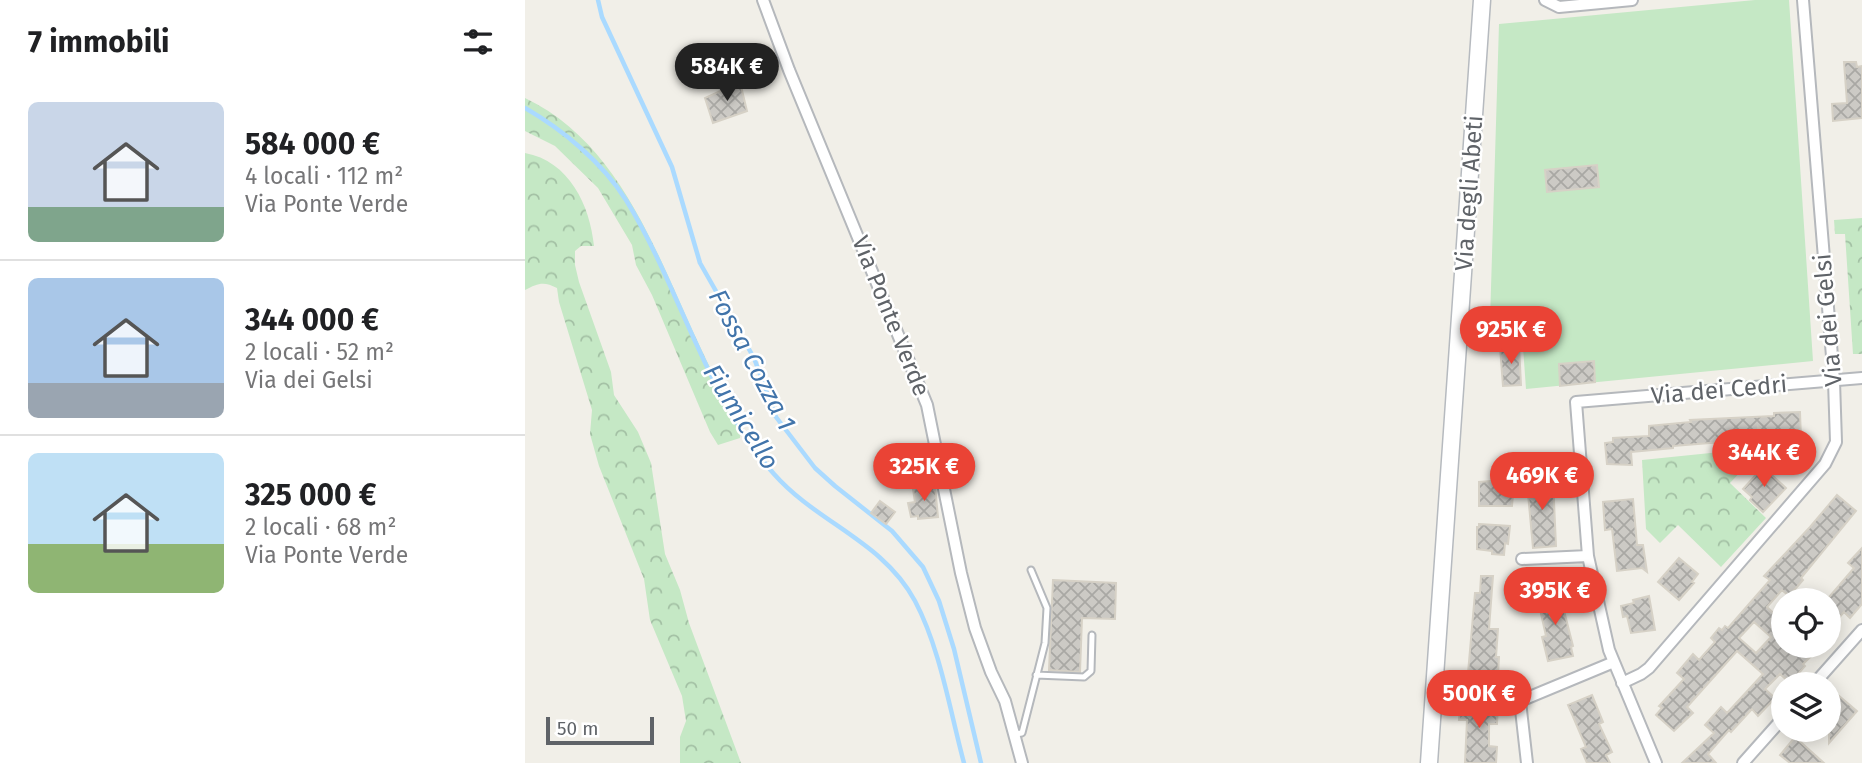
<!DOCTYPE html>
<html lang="it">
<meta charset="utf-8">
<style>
:root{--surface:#fff;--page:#f6f6f6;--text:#202124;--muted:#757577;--line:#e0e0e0;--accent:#ea4335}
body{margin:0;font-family:"Fira Sans",sans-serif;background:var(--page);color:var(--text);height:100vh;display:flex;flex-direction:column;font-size:26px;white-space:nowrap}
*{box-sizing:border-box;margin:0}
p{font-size:23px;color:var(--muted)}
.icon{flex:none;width:38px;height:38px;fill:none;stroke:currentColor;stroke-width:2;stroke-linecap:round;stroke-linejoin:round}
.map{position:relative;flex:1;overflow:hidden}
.panel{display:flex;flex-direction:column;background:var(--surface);width:525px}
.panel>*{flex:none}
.controls{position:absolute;left:1246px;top:588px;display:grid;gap:14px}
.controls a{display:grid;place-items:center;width:70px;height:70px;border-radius:50%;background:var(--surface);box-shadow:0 4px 18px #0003;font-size:35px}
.scale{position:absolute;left:21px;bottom:18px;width:108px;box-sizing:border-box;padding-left:7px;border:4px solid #5f6368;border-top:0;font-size:19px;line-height:24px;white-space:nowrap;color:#5f6368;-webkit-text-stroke:5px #fff;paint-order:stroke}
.price{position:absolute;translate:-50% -60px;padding:0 16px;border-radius:24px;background:var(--accent);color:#fff;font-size:23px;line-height:46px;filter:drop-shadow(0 2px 4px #0008)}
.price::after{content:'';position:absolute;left:50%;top:42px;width:21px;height:16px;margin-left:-10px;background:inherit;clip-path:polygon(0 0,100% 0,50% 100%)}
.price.on{background:#222;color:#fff}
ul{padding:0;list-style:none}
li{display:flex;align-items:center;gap:21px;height:175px;padding:0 28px}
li+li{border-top:2px solid var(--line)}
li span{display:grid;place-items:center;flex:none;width:196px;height:140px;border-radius:10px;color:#555}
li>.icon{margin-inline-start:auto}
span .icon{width:84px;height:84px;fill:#fffc;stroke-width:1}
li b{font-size:30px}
h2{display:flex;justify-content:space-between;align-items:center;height:84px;padding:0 28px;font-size:30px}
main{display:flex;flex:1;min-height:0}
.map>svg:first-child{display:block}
.forest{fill:url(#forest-crowns)}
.pitch{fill:#c5e8c5}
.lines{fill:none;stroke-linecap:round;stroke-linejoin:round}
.stream{stroke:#aadaff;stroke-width:4.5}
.building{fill:url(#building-cross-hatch);stroke:#d6d1c6;stroke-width:2;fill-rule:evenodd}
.lane-casing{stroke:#b5b8bc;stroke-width:9}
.street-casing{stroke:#b5b8bc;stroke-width:14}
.secondary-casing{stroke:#b6babf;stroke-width:19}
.lane{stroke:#fff;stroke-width:5}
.street{stroke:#fff;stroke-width:10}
.secondary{stroke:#fff;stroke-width:16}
.labels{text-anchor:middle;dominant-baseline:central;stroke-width:5;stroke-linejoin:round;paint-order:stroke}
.street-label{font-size:24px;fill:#5f6368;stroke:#fff}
.water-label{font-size:26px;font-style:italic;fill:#4174aa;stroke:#fff}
</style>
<main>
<section class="panel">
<h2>7 immobili<svg class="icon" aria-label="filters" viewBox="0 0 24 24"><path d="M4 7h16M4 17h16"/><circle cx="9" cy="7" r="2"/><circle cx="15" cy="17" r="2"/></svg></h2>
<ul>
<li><span style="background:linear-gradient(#c9d6e8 75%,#7fa58c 0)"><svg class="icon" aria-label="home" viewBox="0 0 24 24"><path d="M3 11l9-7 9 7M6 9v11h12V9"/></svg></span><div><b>584 000 €</b><p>4 locali · 112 m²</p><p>Via Ponte Verde</p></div></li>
<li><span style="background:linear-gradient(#a9c7e8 75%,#9aa5b1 0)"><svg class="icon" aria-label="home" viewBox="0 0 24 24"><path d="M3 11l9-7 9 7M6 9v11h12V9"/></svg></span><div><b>344 000 €</b><p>2 locali · 52 m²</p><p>Via dei Gelsi</p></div></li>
<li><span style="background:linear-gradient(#bfe0f5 65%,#8fb573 0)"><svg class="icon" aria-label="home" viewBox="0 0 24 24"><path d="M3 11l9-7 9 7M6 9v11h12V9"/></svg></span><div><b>325 000 €</b><p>2 locali · 68 m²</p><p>Via Ponte Verde</p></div></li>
</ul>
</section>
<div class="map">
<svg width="1337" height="763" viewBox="0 0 1337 763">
<defs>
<pattern id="forest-crowns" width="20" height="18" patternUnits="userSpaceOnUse" patternTransform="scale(1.75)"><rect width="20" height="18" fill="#c5e8c5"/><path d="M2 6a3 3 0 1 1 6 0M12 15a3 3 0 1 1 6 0" fill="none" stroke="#a3c0a4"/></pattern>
<pattern id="building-cross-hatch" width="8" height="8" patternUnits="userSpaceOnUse" patternTransform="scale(1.75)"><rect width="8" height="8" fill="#cccac5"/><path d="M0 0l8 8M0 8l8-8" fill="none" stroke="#a9a8a4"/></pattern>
</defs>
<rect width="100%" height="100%" fill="#f1efe8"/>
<!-- forest -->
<path class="forest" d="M0,98C93,142 130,249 170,336C184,367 200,397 216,427L215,438L193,445L185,432L127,295L111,265L107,245L73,188L30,146L0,131Z
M0,153C44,161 65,205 69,246H56L50,251V265L54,282L86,372L89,395L113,432L126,463L140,554L155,590L164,623L216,763H155V737L161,721L157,696L125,620L119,579L74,466L65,434L67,410L34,302L32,288C19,281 13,283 0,290Z
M1337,218V354H1328L1320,234H1310L1309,220Z
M1205,451L1222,465L1205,483L1241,518L1196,567L1153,525L1135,543L1121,529L1117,460Z"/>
<!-- pitch -->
<path class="pitch" d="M1230,0H1264L1288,361L1001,389L996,319L965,321L974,24Z"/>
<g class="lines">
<!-- stream -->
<path class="stream" d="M73,0L77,17L147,167L175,263L229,358L251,417L290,468L310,486L367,531L398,567L414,601L429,649L456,763
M0,108C38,130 77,162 101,200C155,287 181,397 249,474C292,523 358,541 390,601C415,648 425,711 439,763"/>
</g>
<!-- building -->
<path class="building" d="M1319,62H1331L1332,67L1337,66V118L1308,121L1307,104L1322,103Z
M215,82L222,111L188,123L180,98Z
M1072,165L1074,187L1022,192L1020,170Z
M994,345L996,385L978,386L975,347Z
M1069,361L1070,382L1035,386L1034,364Z
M1275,412L1276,439L1286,447L1272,462L1256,448L1261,443L1252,444L1233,427L1234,445L1210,446V441L1148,446V448L1106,452L1107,465L1082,464L1080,443L1088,442V438L1124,436V426L1166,422L1165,420L1249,416V413Z
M389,449L392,471L365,475L362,453Z
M1238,467L1261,488L1238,512L1225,500L1227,497L1218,489Z
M1004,476H1017V480L1028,479L1031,546L1008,548L1002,483H1005Z
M966,481L967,483H989L987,506H954V482Z
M410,486L413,517L393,519V516L386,517L383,503L390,502L388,489Z
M1312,495L1331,511L1276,578L1278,580L1264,596L1257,590L1242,607L1258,622V646H1297L1278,664L1280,666L1265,683L1255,674L1240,689L1250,698L1233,716L1227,709L1206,732L1204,730L1183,754L1191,763H1157L1189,733L1180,725L1196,707L1202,713L1238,674L1212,651L1162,707L1168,713L1149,731L1131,715L1137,708L1134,706L1159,679L1152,673L1168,654L1174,660L1190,642L1186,638L1194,628L1197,630L1200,626L1203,628L1245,580L1239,576L1285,527ZM1229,622L1246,637L1231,653L1214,638Z
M1108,499L1112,545H1118L1122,572L1117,568L1092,571L1087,529L1080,530L1078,502Z
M355,501L370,512L361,524L346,513Z
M954,524L985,526L983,544L980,543L979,555L967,554V551L952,549V527H954Z
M1337,548V604L1325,618L1319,612L1304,629V597L1329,568L1323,563Z
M1154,558L1173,574L1167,582L1169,583L1154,600L1133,582Z
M956,576H968L964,629H973L971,657H974L973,675L943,673L950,593H955Z
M528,580L591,583L590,619L557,618L555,672L524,670Z
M1034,591L1048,646L1046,647L1048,656L1023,661L1017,637L1021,636L1012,596Z
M1124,596L1130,630L1106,633L1102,616L1098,617L1096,606L1109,603L1108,600Z
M1067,695L1078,722L1074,724L1087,752L1081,755L1085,763H1062L1056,749L1061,747L1043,705Z
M1313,695L1332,711L1304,743V705Z
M936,696L954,697V701L964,702L963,705L973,706L972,724H964V746L972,747L971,763H940L942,720H934Z
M1270,737L1299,763H1265L1255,755Z"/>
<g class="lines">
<!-- lane casing -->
<g class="lane-casing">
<path id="lane" d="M511,675L559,677L566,671L567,635
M490,734L497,733L520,643L522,608L506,570"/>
</g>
<!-- street casing -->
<g class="street-casing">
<path id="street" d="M238,0L264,70L402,405L436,573L450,628L466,672L480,701L497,763
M1020,0L1034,7L1107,0
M997,559L1063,556
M1097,683L1116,674L1124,668L1300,464L1311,442L1309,381L1278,0
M1289,684L1337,630
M1002,763L995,701L1089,662
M1131,763L1084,650L1063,556L1051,402L1337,378
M1218,763L1258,718"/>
</g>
<!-- secondary casing -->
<g class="secondary-casing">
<path id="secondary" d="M904,763L957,0"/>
</g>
<!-- lane -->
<use href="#lane" class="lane"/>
<!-- street -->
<use href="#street" class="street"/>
<!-- secondary -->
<use href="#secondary" class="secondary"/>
</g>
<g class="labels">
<!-- street labels -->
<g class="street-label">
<text transform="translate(944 193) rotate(-86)">Via degli Abeti</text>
<text transform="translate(366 316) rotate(68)">Via Ponte Verde</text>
<text transform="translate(1303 320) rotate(-95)">Via dei Gelsi</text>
<text transform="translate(1194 390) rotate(-5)">Via dei Cedri</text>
</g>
<!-- water labels -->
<g class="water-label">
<text transform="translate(227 360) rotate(62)">Fossa Cozza 1</text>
<text transform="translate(216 417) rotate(58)">Fiumicello</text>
</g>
</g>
</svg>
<div class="controls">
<a><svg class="icon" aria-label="locate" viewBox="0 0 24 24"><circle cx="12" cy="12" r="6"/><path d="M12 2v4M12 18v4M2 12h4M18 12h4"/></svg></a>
<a><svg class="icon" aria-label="layers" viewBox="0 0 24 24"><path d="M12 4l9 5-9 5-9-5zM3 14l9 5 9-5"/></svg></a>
</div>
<div class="scale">50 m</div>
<b class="price on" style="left:202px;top:103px">584K €</b>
<b class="price" style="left:986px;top:366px">925K €</b>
<b class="price" style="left:1239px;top:489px">344K €</b>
<b class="price" style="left:399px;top:503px">325K €</b>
<b class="price" style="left:1017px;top:512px">469K €</b>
<b class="price" style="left:1030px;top:627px">395K €</b>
<b class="price" style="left:954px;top:730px">500K €</b>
</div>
</main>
